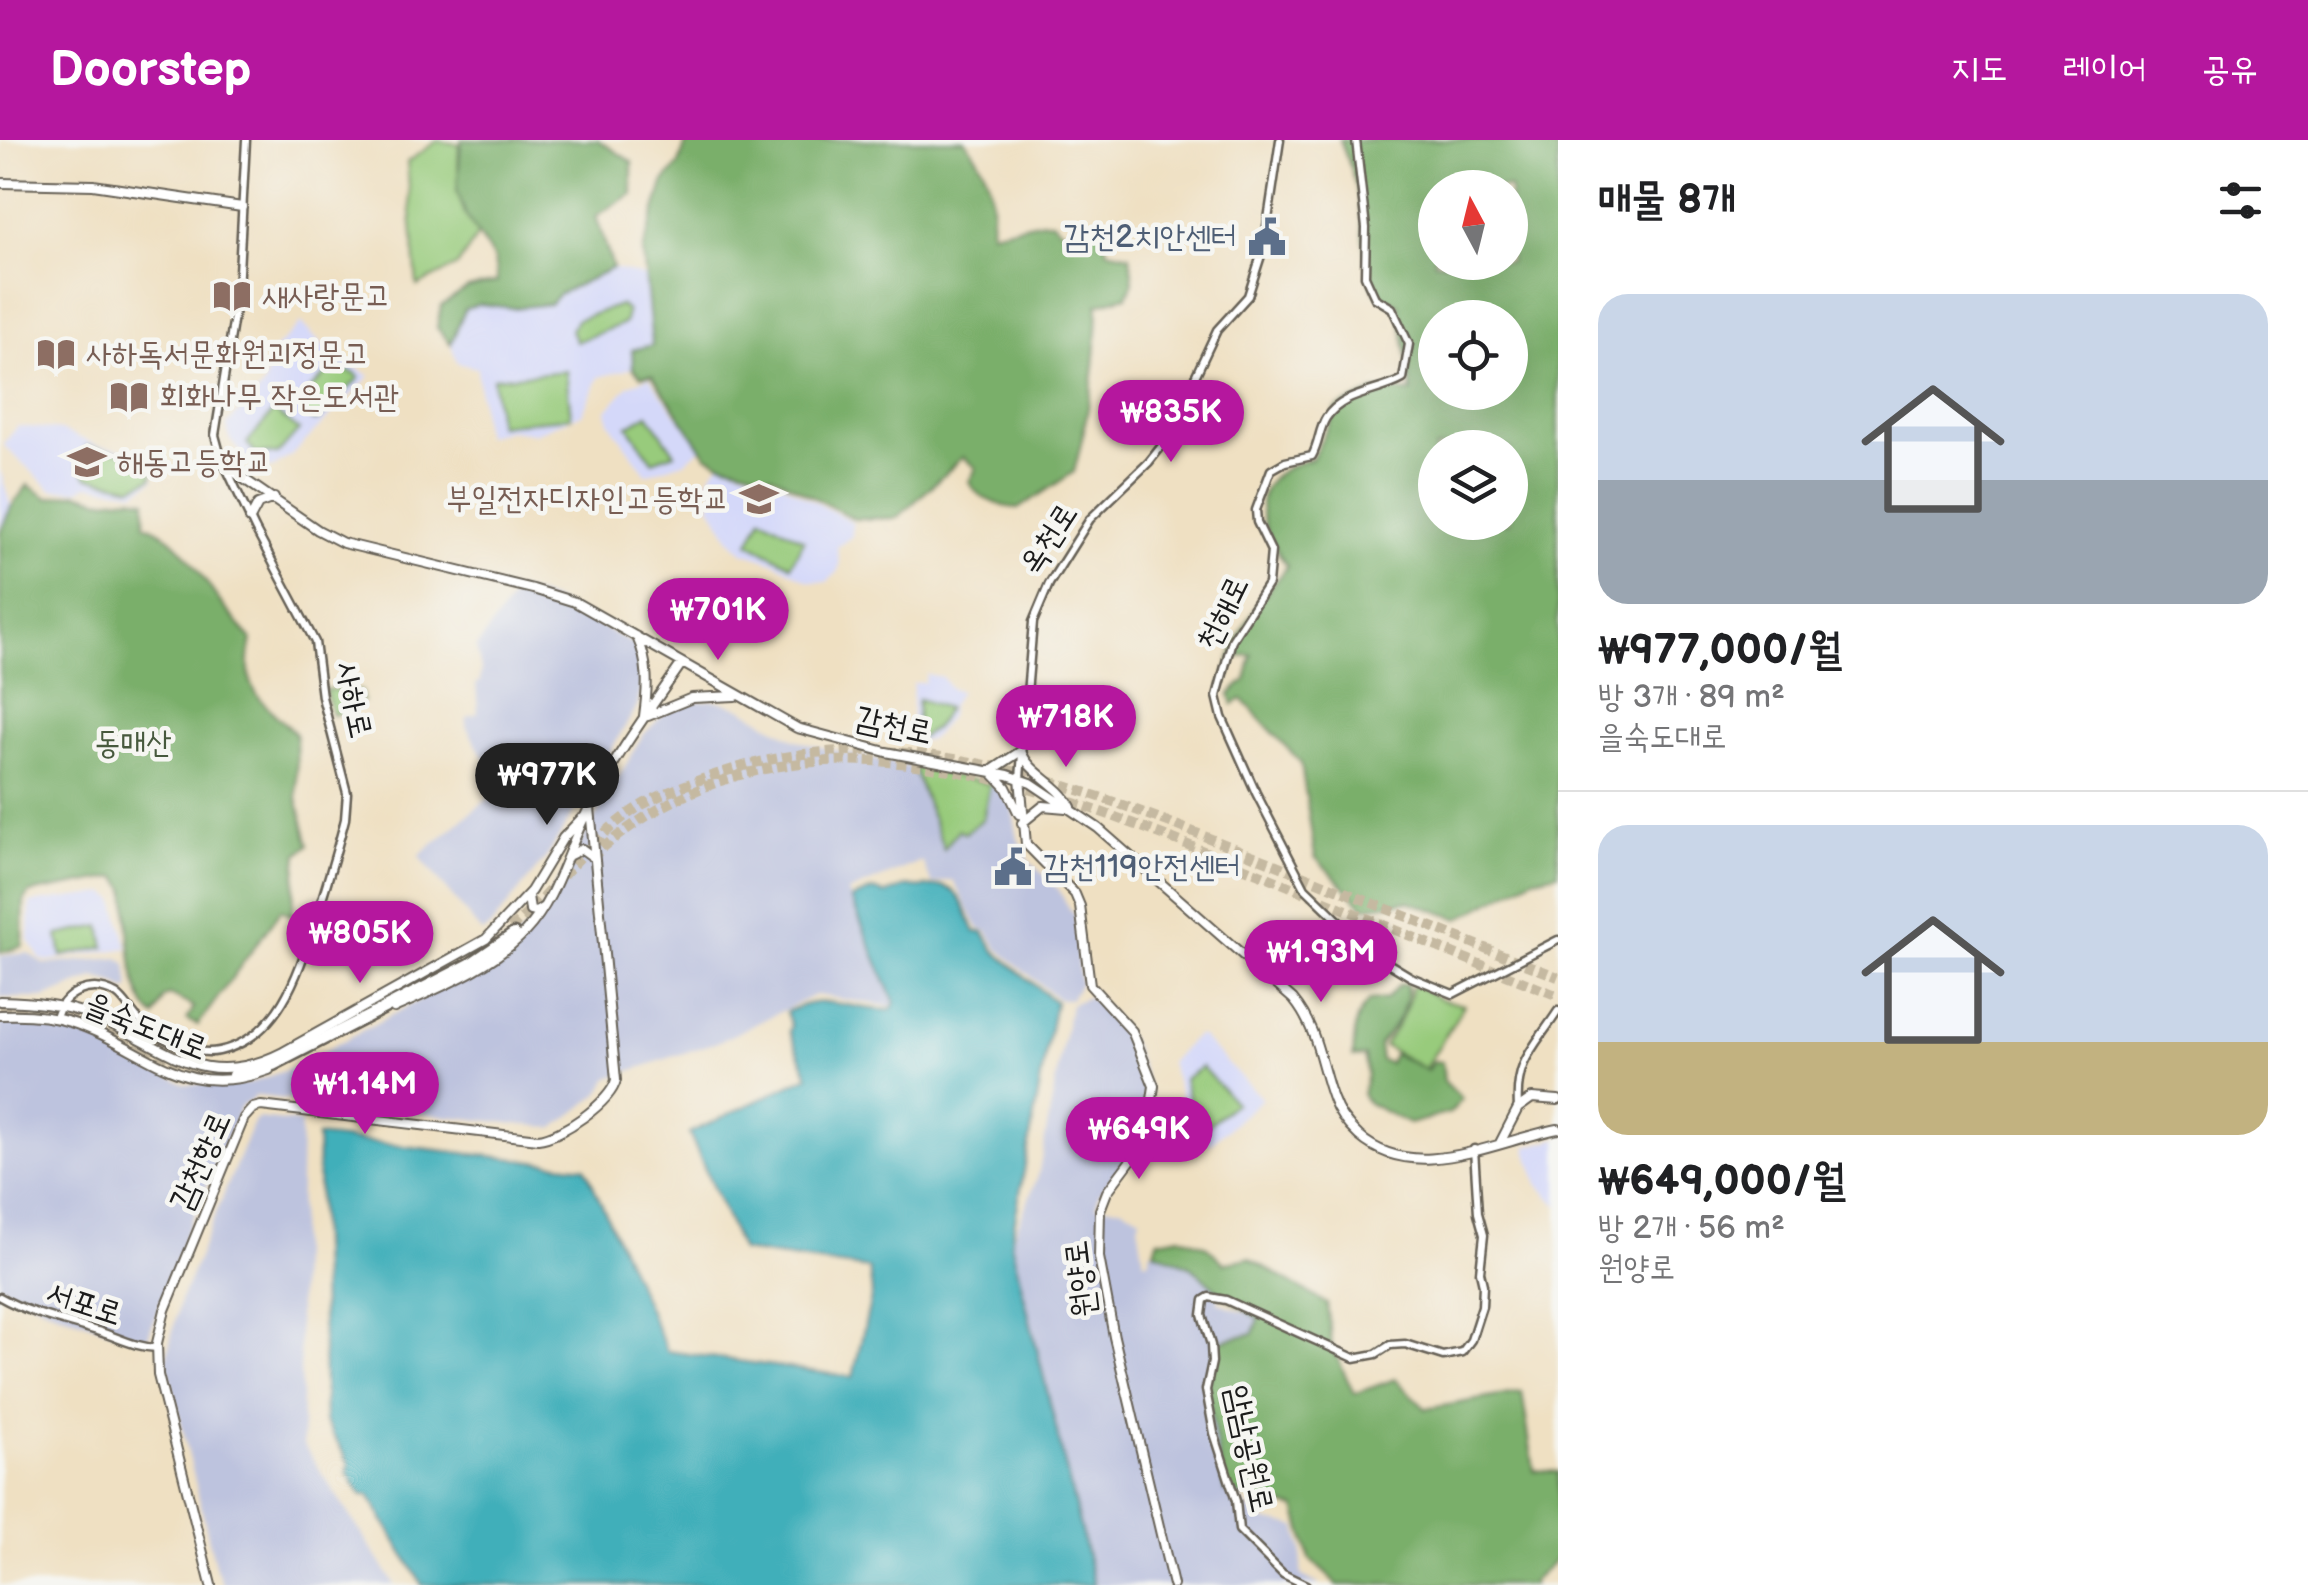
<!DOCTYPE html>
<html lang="ko">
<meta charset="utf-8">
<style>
:root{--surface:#fff;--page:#f6f6f6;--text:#202124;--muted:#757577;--line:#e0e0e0;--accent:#b5179e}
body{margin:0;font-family:"Balsamiq Sans","Poor Story",sans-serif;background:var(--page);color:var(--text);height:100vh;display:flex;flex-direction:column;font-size:38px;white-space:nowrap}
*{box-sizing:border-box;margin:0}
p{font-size:32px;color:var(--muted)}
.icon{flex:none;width:55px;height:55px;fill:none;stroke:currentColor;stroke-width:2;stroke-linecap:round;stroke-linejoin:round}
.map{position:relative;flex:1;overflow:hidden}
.details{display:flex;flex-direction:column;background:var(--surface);width:750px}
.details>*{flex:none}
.needle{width:65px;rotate:353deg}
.fabs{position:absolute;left:1418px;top:30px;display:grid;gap:20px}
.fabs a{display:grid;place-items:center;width:110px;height:110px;border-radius:50%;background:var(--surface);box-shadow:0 10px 40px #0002;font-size:50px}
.price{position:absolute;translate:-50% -85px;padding:0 22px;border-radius:35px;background:var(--accent);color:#fff;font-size:32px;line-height:65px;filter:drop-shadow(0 2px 5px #0008)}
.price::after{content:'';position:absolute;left:50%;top:60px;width:30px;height:22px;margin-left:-15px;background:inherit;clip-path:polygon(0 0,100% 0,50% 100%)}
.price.current{background:#222;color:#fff}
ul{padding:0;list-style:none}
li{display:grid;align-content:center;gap:20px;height:530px;padding:0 40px}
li+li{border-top:2px solid var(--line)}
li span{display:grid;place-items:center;height:310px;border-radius:30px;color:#555}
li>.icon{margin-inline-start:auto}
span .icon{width:180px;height:180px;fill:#fffc;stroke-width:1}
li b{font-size:42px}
h2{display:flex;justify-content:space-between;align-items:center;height:120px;padding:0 40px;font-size:42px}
header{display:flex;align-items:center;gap:60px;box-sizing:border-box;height:140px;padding:0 50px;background:var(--accent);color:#fff}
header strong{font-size:48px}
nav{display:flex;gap:55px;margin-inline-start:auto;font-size:35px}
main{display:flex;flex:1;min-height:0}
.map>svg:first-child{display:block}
.built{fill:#d4d8f9}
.industrial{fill:#bdc3de}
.green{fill:#98cb7b;stroke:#5a744c;stroke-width:2.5}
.forest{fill:#7aaf6b;stroke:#4b6644;stroke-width:2.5;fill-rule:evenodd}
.water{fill:#3fafba;stroke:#2e666b;stroke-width:2.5}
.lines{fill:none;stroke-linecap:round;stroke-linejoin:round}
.trunk-tunnel{stroke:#c5b9a1;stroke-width:10;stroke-dasharray:10 5;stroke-linecap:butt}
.tertiary-casing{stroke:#666156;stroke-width:11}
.secondary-casing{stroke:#666156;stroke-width:12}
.trunk-casing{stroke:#666156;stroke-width:15}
.tertiary{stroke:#fff;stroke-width:6}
.secondary{stroke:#fff;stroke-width:8}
.trunk{stroke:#fff;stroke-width:10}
.labels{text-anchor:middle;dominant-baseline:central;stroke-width:9;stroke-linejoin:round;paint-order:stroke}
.service-label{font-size:32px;fill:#4e5e75;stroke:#f6f6f2;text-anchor:end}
.education-label{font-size:32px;fill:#785e54;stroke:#f6f6f2;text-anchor:start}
.street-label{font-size:32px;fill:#1c1c1c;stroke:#f6f6f2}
.park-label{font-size:32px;fill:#47593d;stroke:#f6f6f2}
</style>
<header>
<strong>Doorstep</strong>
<nav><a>지도</a><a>레이어</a><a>공유</a></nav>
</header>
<main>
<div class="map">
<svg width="1558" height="1445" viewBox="0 0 1558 1445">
<rect width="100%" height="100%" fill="#f6f6f2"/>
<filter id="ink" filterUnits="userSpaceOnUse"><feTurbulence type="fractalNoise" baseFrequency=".01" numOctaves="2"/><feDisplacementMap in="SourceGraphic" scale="20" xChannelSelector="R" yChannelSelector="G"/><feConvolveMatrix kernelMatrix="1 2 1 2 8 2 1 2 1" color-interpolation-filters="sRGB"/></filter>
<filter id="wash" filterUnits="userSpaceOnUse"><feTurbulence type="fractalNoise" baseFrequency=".0048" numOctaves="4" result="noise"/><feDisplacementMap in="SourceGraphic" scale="40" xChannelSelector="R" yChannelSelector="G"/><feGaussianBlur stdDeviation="2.25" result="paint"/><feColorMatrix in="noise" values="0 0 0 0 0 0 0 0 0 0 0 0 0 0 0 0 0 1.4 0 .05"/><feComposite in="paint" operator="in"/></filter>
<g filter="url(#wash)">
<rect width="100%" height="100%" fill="#efe0c2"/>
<!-- built -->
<path class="built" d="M613,128L645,137L652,205L632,210L633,228L599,237L582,274L534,293L508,290L484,296L477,228L457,223L451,204L465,169L480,164L513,168L559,154Z
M301,183L327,210L370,236L292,315L271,329L247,319L230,300L227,285L264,246L273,211Z
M649,237L701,309L684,322L646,334L609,282L607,270L628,246Z
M18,286L60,290L97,305L144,313L155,326L154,340L136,352L87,345L80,350H52L5,307L4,303Z
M719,323L773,339L852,382V396L837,407L840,424L837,433L827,442L809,441L776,423L743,412L731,401L710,364L715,354L707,340Z
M0,329L11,367L0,392Z
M926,534L942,537L951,549L960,551L951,565L949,576L936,594L929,600L918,602L911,591L913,543H925Z
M107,753L115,760L128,808L47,821L40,819L29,800L30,763Z
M1196,896H1201L1262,959L1210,1004L1185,986V968L1170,922Z
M1558,998V1066L1538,1044L1526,1007Z"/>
<!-- industrial -->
<path class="industrial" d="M518,449L553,460L642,509V534L638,565L548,715L491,786L482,793L419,716L507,643L481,613L466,586L467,577L478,573L476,544L480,542L481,529L476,508Z
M715,560L741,568L794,599L812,605L998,646L1012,667L1018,699L1030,722L1058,749L1074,776L1080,843L1070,859H1058L998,809L987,791L978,788L953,740L932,744L922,721L848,752L894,864L889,866L815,855L720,901L609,938L600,953L555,988L256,956L241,966L186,1093L148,1197L138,1200L48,1169L0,1145V883L48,885L91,896L184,944H248L292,928L416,862L532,786L643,595L666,572L691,562Z
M28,813L44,824L119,818L127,824L130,848L127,851L114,843L94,838L44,858H0V816Z
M1088,857L1104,866L1130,899L1151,951L1150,970L1142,991L1133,1010L1098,1055L1096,1066L1121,1067L1141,1077L1138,1084L1144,1121L1149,1119L1151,1109L1191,1127L1215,1146L1219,1153L1218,1162L1259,1178L1254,1192L1223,1199L1211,1255L1243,1362L1259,1379L1297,1387L1302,1410L1301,1435L1320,1445H1094L1011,1102L1038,1036L1070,864Z
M259,978L301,983L298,1174L303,1304L395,1445H224L216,1429L166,1220L179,1164L253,983Z"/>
<!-- green -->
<path class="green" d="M437,1L459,4C457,43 456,61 478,95L457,126L417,146L407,22Z
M620,165L627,171L625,183L576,202L571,190L576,180Z
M334,226L356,234L359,238L318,280H312L296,263Z
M566,231L571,277L498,285L493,238Z
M274,271L299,290L278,314L255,313L247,303Z
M648,274L675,313L652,321L628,286Z
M87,306L146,317L153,329L152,338L133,347L87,337L78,325Z
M762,377L804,400L791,425L749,403Z
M325,549L361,551L363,561L351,562L352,571L332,575Z
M918,559L947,568L936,587L922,597L916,595Z
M913,627L990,644L983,679L965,693L958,690L944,709Z
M101,786L105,807L62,816L58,795Z
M1416,845L1440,859L1464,865L1425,929L1384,906C1396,886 1408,872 1411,848Z
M1202,927L1235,963L1207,986L1200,985L1192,973L1184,939Z"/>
<!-- forest -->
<path class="forest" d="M461,0H598L632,22V54L596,76L613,128L559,154L550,164L513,168L480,164L465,169L451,204L437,188L441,166L468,148L497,142L494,119L466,76L457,51Z
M687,0H965C991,34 995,52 991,92L1043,81H1052L1065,93L1103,89L1107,110L1130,115L1133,142L1127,156L1098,164C1097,222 1089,276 1074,332L1018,369C1000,366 977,359 969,342L976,328L963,317L897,378L854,379L774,336L719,322L706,315L652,235L641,236L633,228L632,210L652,205L643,111L663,43L679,24Z
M1340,0H1558V733L1534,738L1459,779L1408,761L1364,767L1315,717L1301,623L1242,559L1233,564L1230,554L1246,540L1252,515L1235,517L1226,544L1221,551C1236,491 1249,474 1287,426C1253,378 1244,336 1312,319L1337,268L1375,251L1412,252L1399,165L1375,152C1362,123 1364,85 1357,52C1354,35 1346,17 1340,0ZM1435,48H1510V122H1435ZM1435,178H1510V252H1435ZM1435,308H1510V382H1435Z
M28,345L48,358L77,353L102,360L132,357L146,360L145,384C183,398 197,432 221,463C231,476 241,487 252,500C240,551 261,560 296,594L297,658L309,705L298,714L292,776L281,770L198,885L187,880L194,867L170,855L164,857L155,877C127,856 130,783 126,749L117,737L30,753L24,761L23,806L0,813V392L11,367Z
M1407,844C1408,871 1395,885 1379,905L1381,920L1389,923L1394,914L1427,930L1434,921L1442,922L1444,941L1462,959L1450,973L1409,984L1368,963L1362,954L1367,934L1365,916L1353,917C1356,892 1350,882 1369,861L1386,859L1399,845Z
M1180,1096L1205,1105L1224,1123L1249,1118L1327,1164L1332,1206L1354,1254L1395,1239L1426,1269L1522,1252L1534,1330L1558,1332V1417L1532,1442L1533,1445H1338L1310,1419L1296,1368L1225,1352L1207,1251L1217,1202L1254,1193L1259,1179L1221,1154L1192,1127L1155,1111L1158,1100Z"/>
<!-- water -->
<path class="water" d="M907,746C920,750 929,745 941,746C961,748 968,777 975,792H984L995,811L1055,862L1011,1102L1094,1445H422L369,1356L361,1355L347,1331L350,1324L325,1282L317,996L585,1027L667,1211L853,1237L872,1153L869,1129L741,1111L689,993L809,936L789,891L791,886L786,872C827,851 848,870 890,870L895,863L851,759L873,750L886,754Z"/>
</g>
<g filter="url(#ink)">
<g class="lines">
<!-- trunk-tunnel -->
<path class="trunk-tunnel" d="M591,718C792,539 1041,645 1255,732C1356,774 1457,815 1558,856
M510,789C556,750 590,696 642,665C669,650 698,640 727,631C912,572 1098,654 1269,722C1365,760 1462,799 1558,837
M0,867L55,871
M51,874L88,883L145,913
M144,908L178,926L197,930
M193,933L233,935"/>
<!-- tertiary casing -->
<g class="tertiary-casing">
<path id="tertiary" d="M1356,0L1366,88L1365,136L1375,158L1392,168L1409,204L1403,239C1379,253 1343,252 1326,278C1319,289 1319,304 1312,316L1285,322L1271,330L1256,370L1257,382L1271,411L1268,444L1232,500L1217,556L1222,577L1256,653L1305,748L1373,814L1411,837L1453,854L1558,800
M1020,638L1033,482L1049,444L1090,379L1149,322L1164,303L1217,190L1248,156L1264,106L1280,0
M56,879C62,852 91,840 116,854C125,860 129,869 136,877C155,896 191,917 219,911C282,897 300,828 317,775C327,743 337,711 345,679L347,653L322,557L315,502L255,389L221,317L215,295L238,151L246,0
M1518,967C1515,920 1534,908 1558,871
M0,1157C32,1175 62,1180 97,1191C118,1197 133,1207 157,1208
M1306,1445L1283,1434L1239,1390L1236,1361L1214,1293L1206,1250L1212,1222L1211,1205L1202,1175L1204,1160L1209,1157L1226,1160L1354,1218L1376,1214L1390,1205L1405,1204L1443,1216L1462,1212L1471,1200L1482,1166L1483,1145L1480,1132L1484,1095L1478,1073L1474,1009"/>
</g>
<!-- secondary casing -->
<g class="secondary-casing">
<path id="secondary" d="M0,43L93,45L242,67
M225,326L318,390L343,403L533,449L575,462L797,588L886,612L1008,635L1031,643L1098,688L1293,859C1318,889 1320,924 1333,959C1338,974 1347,985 1359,996C1415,1045 1495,1001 1558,989
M250,379L258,364L274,358
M637,497C649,523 648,547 644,576
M648,576L692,558L735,556
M1020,638L1026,704L1075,754L1080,766L1090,845L1132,891L1154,946L1146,1000L1107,1052L1100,1070L1099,1117L1114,1197L1173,1445
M1019,674L1006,647L991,631L1021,611C1029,634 1058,642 1071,667
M1022,683L1043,666L1066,668
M568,716L582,709L593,717
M528,755L530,771L536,772L542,768
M0,861C31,862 63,864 93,876C164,904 201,954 283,912L486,799L531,751L563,698L581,679
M394,868C438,848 491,828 525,792C556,759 565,717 584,678C610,623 648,572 682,523
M0,875C23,874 48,875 70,882C145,905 181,963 269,930
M1500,1003L1518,968L1532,958L1558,960
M211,1445L158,1235L157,1203L165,1170L244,978L253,968L261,966L538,999C561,997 611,962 616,940L590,668"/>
</g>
<!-- trunk casing -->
<g class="trunk-casing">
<path id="trunk" d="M233,935L273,925L470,824L514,794"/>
</g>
<!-- tertiary -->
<use href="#tertiary" class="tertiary"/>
<!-- secondary -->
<use href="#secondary" class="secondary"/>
<!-- trunk -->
<use href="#trunk" class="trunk"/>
</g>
</g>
<!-- icons -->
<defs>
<g id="civic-bare" transform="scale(3)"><path d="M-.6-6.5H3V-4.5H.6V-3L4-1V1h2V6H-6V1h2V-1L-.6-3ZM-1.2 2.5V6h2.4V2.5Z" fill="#5c6f8a" stroke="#f6f6f2" stroke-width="2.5" paint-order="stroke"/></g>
<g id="library-bare" transform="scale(3)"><path d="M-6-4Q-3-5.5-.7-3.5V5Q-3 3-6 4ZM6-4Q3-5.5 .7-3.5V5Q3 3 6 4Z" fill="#8d6e63" stroke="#f6f6f2" stroke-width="2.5" paint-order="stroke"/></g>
<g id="school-bare" transform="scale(3)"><path d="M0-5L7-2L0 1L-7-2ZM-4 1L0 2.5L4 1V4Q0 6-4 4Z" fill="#8d6e63" stroke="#f6f6f2" stroke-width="2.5" paint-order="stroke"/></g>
</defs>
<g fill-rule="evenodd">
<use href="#civic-bare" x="1267" y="97"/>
<use href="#library-bare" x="232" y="156"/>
<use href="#library-bare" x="56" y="214"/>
<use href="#library-bare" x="129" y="257"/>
<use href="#school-bare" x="87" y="322"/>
<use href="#school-bare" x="759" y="359"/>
<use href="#civic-bare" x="1013" y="727"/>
</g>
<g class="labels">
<!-- service labels -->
<g class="service-label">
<text x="1237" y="97">감천2치안센터</text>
<text x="1043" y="727" text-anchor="start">감천119안전센터</text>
</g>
<!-- education labels -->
<g class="education-label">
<text x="262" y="156">새사랑문고</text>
<text x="86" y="214">사하독서문화원괴정문고</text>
<text x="159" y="257">회화나무 작은도서관</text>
<text x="117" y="322">해동고등학교</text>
<text x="729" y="359" text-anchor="end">부일전자디자인고등학교</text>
</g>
<!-- street labels -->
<g class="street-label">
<text transform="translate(1049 399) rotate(-57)">옥천로</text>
<text transform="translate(1223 473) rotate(-64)">천해로</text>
<text transform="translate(353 560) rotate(78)">사하로</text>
<text transform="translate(894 586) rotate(12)">감천로</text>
<text transform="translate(146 887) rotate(22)">을숙도대로</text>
<text transform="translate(201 1021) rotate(-66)">감천항로</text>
<text transform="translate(1081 1139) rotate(-97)">원양로</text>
<text transform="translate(84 1164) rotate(18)">서포로</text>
<text transform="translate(1249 1309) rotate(78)">암남공원로</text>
</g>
<!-- park labels -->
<g class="park-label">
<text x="133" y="603">동매산</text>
</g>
</g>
</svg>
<div class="fabs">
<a><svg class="needle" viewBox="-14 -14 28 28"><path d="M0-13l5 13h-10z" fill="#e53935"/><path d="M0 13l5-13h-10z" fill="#757577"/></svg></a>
<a><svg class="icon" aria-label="locate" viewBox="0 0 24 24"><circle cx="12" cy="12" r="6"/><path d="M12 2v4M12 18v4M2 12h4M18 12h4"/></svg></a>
<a><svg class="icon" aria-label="layers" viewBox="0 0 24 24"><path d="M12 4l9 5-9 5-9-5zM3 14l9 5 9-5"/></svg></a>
</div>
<b class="price" style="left:1171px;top:325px">₩835K</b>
<b class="price" style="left:718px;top:523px">₩701K</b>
<b class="price" style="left:1066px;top:630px">₩718K</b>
<b class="price current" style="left:547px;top:688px">₩977K</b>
<b class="price" style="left:360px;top:846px">₩805K</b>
<b class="price" style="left:1321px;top:865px">₩1.93M</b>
<b class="price" style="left:365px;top:997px">₩1.14M</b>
<b class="price" style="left:1139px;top:1042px">₩649K</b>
</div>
<section class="details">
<h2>매물 8개<svg class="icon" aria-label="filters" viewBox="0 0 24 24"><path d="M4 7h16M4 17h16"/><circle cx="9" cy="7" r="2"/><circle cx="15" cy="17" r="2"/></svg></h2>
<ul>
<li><span style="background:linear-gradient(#c9d6e8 60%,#9aa5b1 0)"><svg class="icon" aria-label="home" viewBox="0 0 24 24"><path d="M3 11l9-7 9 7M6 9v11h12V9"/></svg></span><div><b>₩977,000/월</b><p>방 3개 · 89 m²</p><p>을숙도대로</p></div></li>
<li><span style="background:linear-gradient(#c9d6e8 70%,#c2b280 0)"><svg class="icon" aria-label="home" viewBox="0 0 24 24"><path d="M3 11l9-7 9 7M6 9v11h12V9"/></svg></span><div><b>₩649,000/월</b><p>방 2개 · 56 m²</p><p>원양로</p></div></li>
</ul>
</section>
</main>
